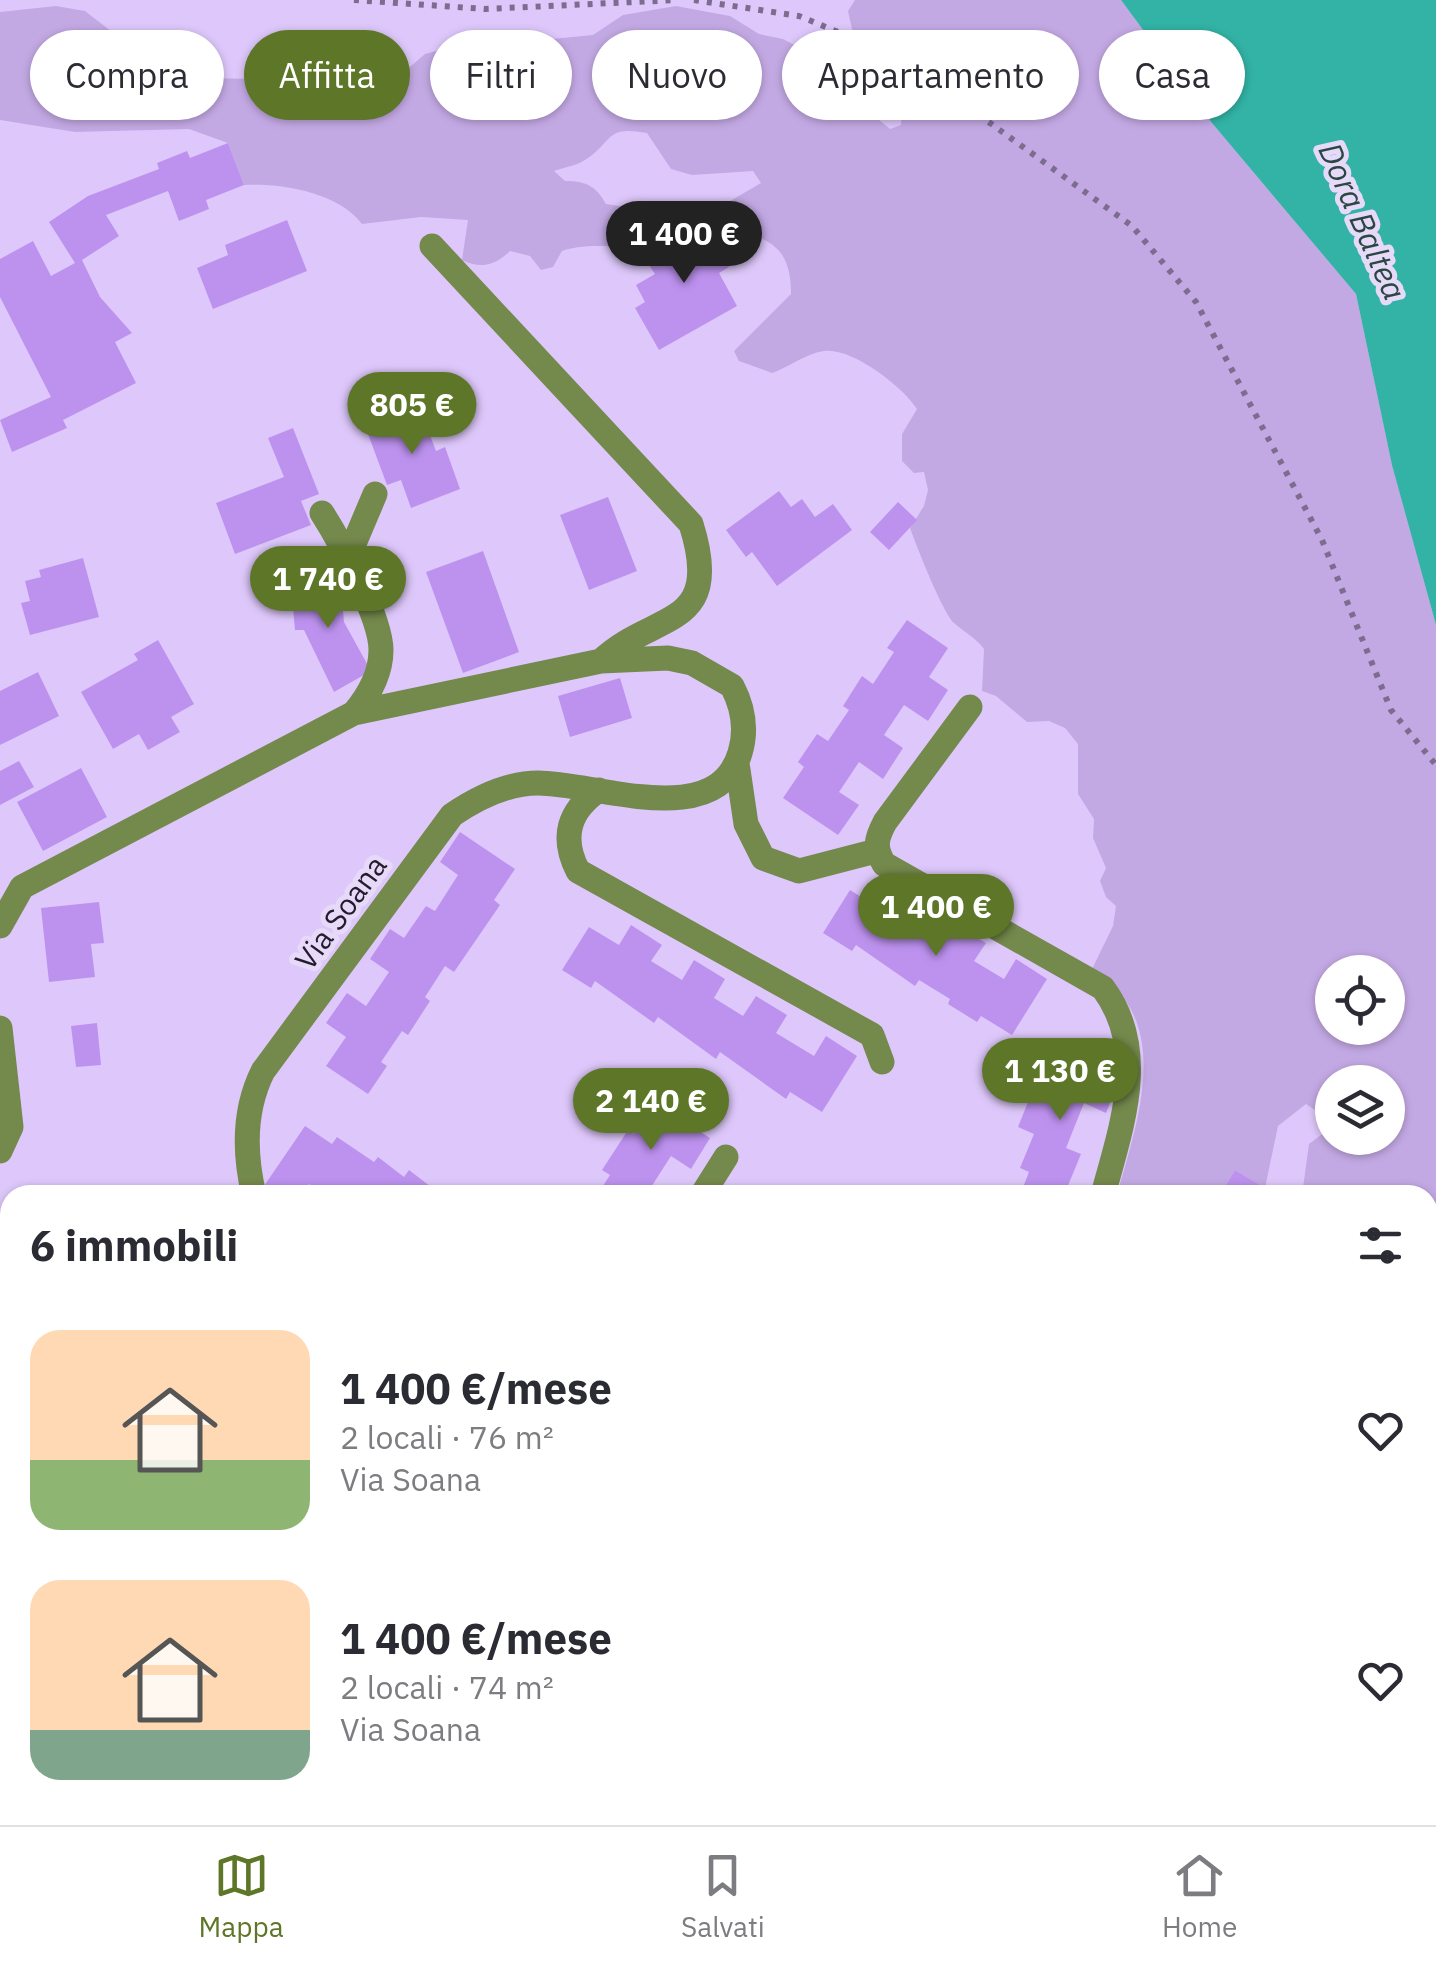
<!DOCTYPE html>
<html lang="it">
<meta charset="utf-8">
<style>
:root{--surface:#fff;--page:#f7f7f7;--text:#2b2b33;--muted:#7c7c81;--line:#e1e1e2;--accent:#5e7628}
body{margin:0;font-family:"IBM Plex Sans",sans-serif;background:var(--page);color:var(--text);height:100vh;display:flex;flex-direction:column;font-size:38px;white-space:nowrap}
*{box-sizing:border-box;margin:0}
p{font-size:32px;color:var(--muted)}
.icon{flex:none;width:55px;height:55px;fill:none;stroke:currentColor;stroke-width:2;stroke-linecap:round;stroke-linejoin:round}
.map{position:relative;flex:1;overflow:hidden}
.side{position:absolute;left:0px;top:1185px;width:1438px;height:640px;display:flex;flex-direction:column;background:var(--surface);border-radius:30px 30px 0 0;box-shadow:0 2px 8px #0004}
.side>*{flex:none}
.top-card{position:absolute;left:30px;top:30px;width:1378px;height:90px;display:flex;gap:20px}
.controls{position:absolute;left:1315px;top:955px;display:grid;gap:20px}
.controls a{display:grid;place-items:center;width:90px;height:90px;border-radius:50%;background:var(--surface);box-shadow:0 2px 8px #0004;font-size:50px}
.price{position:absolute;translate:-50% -85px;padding:0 22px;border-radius:35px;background:var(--accent);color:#fff;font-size:32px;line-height:65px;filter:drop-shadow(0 2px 5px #0008)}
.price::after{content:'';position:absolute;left:50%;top:60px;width:30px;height:22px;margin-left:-15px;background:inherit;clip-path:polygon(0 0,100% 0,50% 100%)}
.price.current{background:#222;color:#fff}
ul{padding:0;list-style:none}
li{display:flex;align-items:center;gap:30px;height:250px;padding:0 30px}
li span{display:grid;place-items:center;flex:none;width:280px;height:200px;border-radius:30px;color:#555}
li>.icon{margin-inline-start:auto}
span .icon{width:120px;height:120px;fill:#fffc;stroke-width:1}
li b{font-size:42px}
h2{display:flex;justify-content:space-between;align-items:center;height:120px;padding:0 30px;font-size:42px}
.chip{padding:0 35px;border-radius:45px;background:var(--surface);box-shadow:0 2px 8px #0004;font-size:35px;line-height:90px}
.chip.current{background:var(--accent);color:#fff}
.dock{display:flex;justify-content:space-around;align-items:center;height:140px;border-top:2px solid var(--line);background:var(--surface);font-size:28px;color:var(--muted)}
.dock a{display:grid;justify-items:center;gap:5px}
.dock .current{color:var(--accent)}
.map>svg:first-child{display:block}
.green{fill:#c3a9e4;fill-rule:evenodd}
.water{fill:#32b3a5}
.building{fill:#bd92ef}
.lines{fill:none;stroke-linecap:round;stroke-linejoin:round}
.path{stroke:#7c6d8f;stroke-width:6;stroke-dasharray:5 8;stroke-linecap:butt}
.minor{stroke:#74894c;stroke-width:25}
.labels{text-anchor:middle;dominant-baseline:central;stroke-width:10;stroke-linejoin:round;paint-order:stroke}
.street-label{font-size:30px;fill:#241b2e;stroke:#e7daf9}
.water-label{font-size:32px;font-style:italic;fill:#2b4743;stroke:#e7daf9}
</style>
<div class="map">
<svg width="1436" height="1825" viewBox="0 0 1436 1825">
<rect width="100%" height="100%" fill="#dec8fb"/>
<!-- green -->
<path class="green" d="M855,0H1121L1212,123L1356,294L1392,464L1436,625V1540H1428V1195H1302L1309,1144L1325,1132L1327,1118L1306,1104L1278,1126L1265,1188L1235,1170L1220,1195H1117C1138,1118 1175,1021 1092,969L1113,926L1116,906L1106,897L1100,881L1106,868L1093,838L1094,819L1078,794V744L1065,728L1049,721L1027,722L996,696L982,691L984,649C975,637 964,632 954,623C943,613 916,545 910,528L924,506L928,490L924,472L914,473L902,461V434L917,409C903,387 852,347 824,351C807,353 789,367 772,373L739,361L734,351L791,294C791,258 779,240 743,233L735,250L723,256L701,218L761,183L753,171L692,175L671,169L647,133C605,125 614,141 585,160C576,166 565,167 554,171L565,181C586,181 596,186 606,204L632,208L643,232L634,245C608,248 587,243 562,251L553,267L541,270L530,256L510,251C495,266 480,269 462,260L468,220L421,217L362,224C338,192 281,183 244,185L228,143L189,129L75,132L0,120V12L56,6L85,11L138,52L205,78L305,80L333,93L391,83L425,54L477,40L521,42L593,35L623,15L676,6L730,16L759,34L783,39L813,55L838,73L853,98L890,129L901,125L902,111L858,56L848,11ZM1332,972H1388V1028H1332ZM1332,1082H1388V1138H1332Z
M0,1443L10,1460V1815H200L205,1825H0Z
M1428,1562L1436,1563V1825H927L917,1815H1428Z
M258,1815H881L890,1825H263Z"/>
<!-- water -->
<path class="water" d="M1121,0H1436V625L1392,465L1356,294L1212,123Z"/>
<!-- building -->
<path class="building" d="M228,143L244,185L206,200L209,209L179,221L168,191L106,215L119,236L82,260L100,297L132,333L115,342L136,383L63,420L67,428L12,452L0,420L51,397L0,297V259L33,241L51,276L75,263L49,222L88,196L159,169L157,163L187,151L190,158Z
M701,218L729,267L719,273L737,306L659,350L635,308L645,302L636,285L655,274L649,265L661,258L654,245Z
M287,220L307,271L213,309L197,268L228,255L225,245Z
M419,406L436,451L445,447L460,489L411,508L401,480L387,485L365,426Z
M293,428L319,494L301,501L311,525L235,554L216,503L284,477L268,438Z
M779,491L791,507L802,499L815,517L833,504L852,530L777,586L752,552L746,557L726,530Z
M608,497L637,571L589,590L560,515Z
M898,502L917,520L889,550L870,532Z
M483,551L519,652L463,673L426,572Z
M83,558L99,617L30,635L21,603L30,601L25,581L41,577L39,570Z
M329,574L332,601L342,600L344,622L371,671L334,692L304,630H295L293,607L297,606L294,578Z
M907,620L948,648L929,677L948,690L928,721L904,705L884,735L903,748L883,779L859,762L839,792L859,805L838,835L783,798L804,767L798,762L817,734L828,741L849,710L843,706L862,676L873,684L894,652L887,648Z
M158,640L194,704L171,717L180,732L148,750L139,734L113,749L81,692L138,660L134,654Z
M38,672L59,716L0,745V691Z
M620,678L632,718L570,737L558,696Z
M19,761L34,787L0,805V771Z
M81,768L107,817L43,851L17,802Z
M460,832L515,869L494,900L500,905L454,972L445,966L425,997L430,1001L408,1035L402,1031L381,1062L387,1066L368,1094L326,1066L346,1037L326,1023L347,993L366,1006L389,972L370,959L390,929L404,938L426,906L435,911L458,875L440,862Z
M891,889L923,908L912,925L942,943L954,924L986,943L974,961L1004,979L1016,959L1047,979L1012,1035L981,1016L977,1022L948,1004L950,999L919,980L915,986L856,945L852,951L823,933L850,890L879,908Z
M99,902L104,943L91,944L95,977L49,982L41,908Z
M631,925L662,945L651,961L682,980L694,960L725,979L714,998L743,1016L756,996L787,1015L776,1033L814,1056L826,1036L857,1056L822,1112L790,1092L786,1099L720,1052L716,1059L658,1017L654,1023L595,981L591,988L562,970L589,927L619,945Z
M97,1023L101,1065L76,1067L71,1026Z
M1065,1048L1087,1057L1083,1066L1119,1081L1106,1113L1084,1103L1066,1148L1081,1154L1067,1188L1084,1195H1020L1029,1172L1020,1168L1034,1134L1018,1127L1036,1082L1049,1088Z
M654,1102L710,1138L691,1169L671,1156L646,1195H597L610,1175L602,1170L628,1130L634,1134Z
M305,1126L332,1144L337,1137L374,1162L378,1157L404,1177L409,1170L439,1193L442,1189L450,1195H326L309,1184L301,1195H278L264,1186Z
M1235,1170L1265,1188L1277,1195H1220Z
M1428,1373H1436V1476H1428Z
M0,1595L10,1612V1815H63V1825H0Z
M485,1815H557L560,1825H488Z
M938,1815L959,1819L963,1815H1021L1025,1819L1019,1825H928Z"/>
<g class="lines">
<!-- path -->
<path class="path" d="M354,0L485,9L677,0
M694,0L799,16L899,57L1132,226L1196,302L1322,540L1391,710L1436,765
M1428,1234L1436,1232"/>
<!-- minor -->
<path class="minor" d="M432,246L691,524C725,631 653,611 601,661
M348,558L375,494
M970,707L885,822C876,839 874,847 884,864L1103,988C1150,1051 1121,1127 1103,1195
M737,763L746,824L763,858L799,871L876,851
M599,790C568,811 561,838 578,871L872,1035L882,1062
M0,926L22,887L354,713C369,695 381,674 381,650C381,618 340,541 322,513
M0,1028L11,1127L0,1151
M254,1195C244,1153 244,1109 263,1071L452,815C477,798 507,783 538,783C597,783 716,832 740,753C747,730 743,707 732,686L692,663L668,658L601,661L354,713
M702,1195L726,1157
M0,1257L7,1298L5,1330L0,1334
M0,1382L10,1399
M1428,1555L1436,1556
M232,1815L238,1825
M900,1815L908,1825"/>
</g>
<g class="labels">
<!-- street labels -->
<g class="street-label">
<text transform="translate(340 912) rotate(-54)">Via Soana</text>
</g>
<!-- water labels -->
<g class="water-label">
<text transform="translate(1363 221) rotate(66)">Dora Baltea</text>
</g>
</g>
</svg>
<div class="controls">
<a><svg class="icon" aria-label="locate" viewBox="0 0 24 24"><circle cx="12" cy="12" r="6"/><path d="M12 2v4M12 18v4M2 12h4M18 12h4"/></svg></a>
<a><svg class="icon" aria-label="layers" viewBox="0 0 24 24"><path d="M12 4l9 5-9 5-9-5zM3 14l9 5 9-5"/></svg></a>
</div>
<b class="price current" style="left:684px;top:286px">1 400 €</b>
<b class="price" style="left:412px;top:457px">805 €</b>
<b class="price" style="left:328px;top:631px">1 740 €</b>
<b class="price" style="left:936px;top:959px">1 400 €</b>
<b class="price" style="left:1060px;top:1123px">1 130 €</b>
<b class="price" style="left:651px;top:1153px">2 140 €</b>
<div class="top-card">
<a class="chip">Compra</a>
<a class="chip current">Affitta</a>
<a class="chip">Filtri</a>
<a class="chip">Nuovo</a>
<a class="chip">Appartamento</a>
<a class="chip">Casa</a>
</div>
<section class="side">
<h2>6 immobili<svg class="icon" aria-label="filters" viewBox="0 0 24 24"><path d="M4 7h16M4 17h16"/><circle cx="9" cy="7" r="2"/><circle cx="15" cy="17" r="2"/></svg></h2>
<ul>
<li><span style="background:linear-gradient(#ffd9b3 65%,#8fb573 0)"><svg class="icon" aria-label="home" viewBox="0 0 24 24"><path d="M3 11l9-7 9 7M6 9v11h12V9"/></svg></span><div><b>1 400 €/mese</b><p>2 locali · 76 m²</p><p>Via Soana</p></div><svg class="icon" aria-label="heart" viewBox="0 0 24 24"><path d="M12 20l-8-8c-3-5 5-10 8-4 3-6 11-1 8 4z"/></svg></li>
<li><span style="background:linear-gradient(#ffd9b3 75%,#7fa58c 0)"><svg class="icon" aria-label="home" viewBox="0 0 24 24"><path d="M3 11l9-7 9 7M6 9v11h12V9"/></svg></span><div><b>1 400 €/mese</b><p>2 locali · 74 m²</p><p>Via Soana</p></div><svg class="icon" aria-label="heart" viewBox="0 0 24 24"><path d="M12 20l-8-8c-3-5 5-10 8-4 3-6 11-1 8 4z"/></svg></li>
</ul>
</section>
</div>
<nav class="dock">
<a class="current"><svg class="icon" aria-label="map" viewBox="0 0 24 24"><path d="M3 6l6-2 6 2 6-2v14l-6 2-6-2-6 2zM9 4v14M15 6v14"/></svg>Mappa</a>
<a><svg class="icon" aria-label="saved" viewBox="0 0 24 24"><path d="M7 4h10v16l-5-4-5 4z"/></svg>Salvati</a>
<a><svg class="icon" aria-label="home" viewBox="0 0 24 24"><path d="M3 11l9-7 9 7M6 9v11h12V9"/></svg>Home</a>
</nav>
